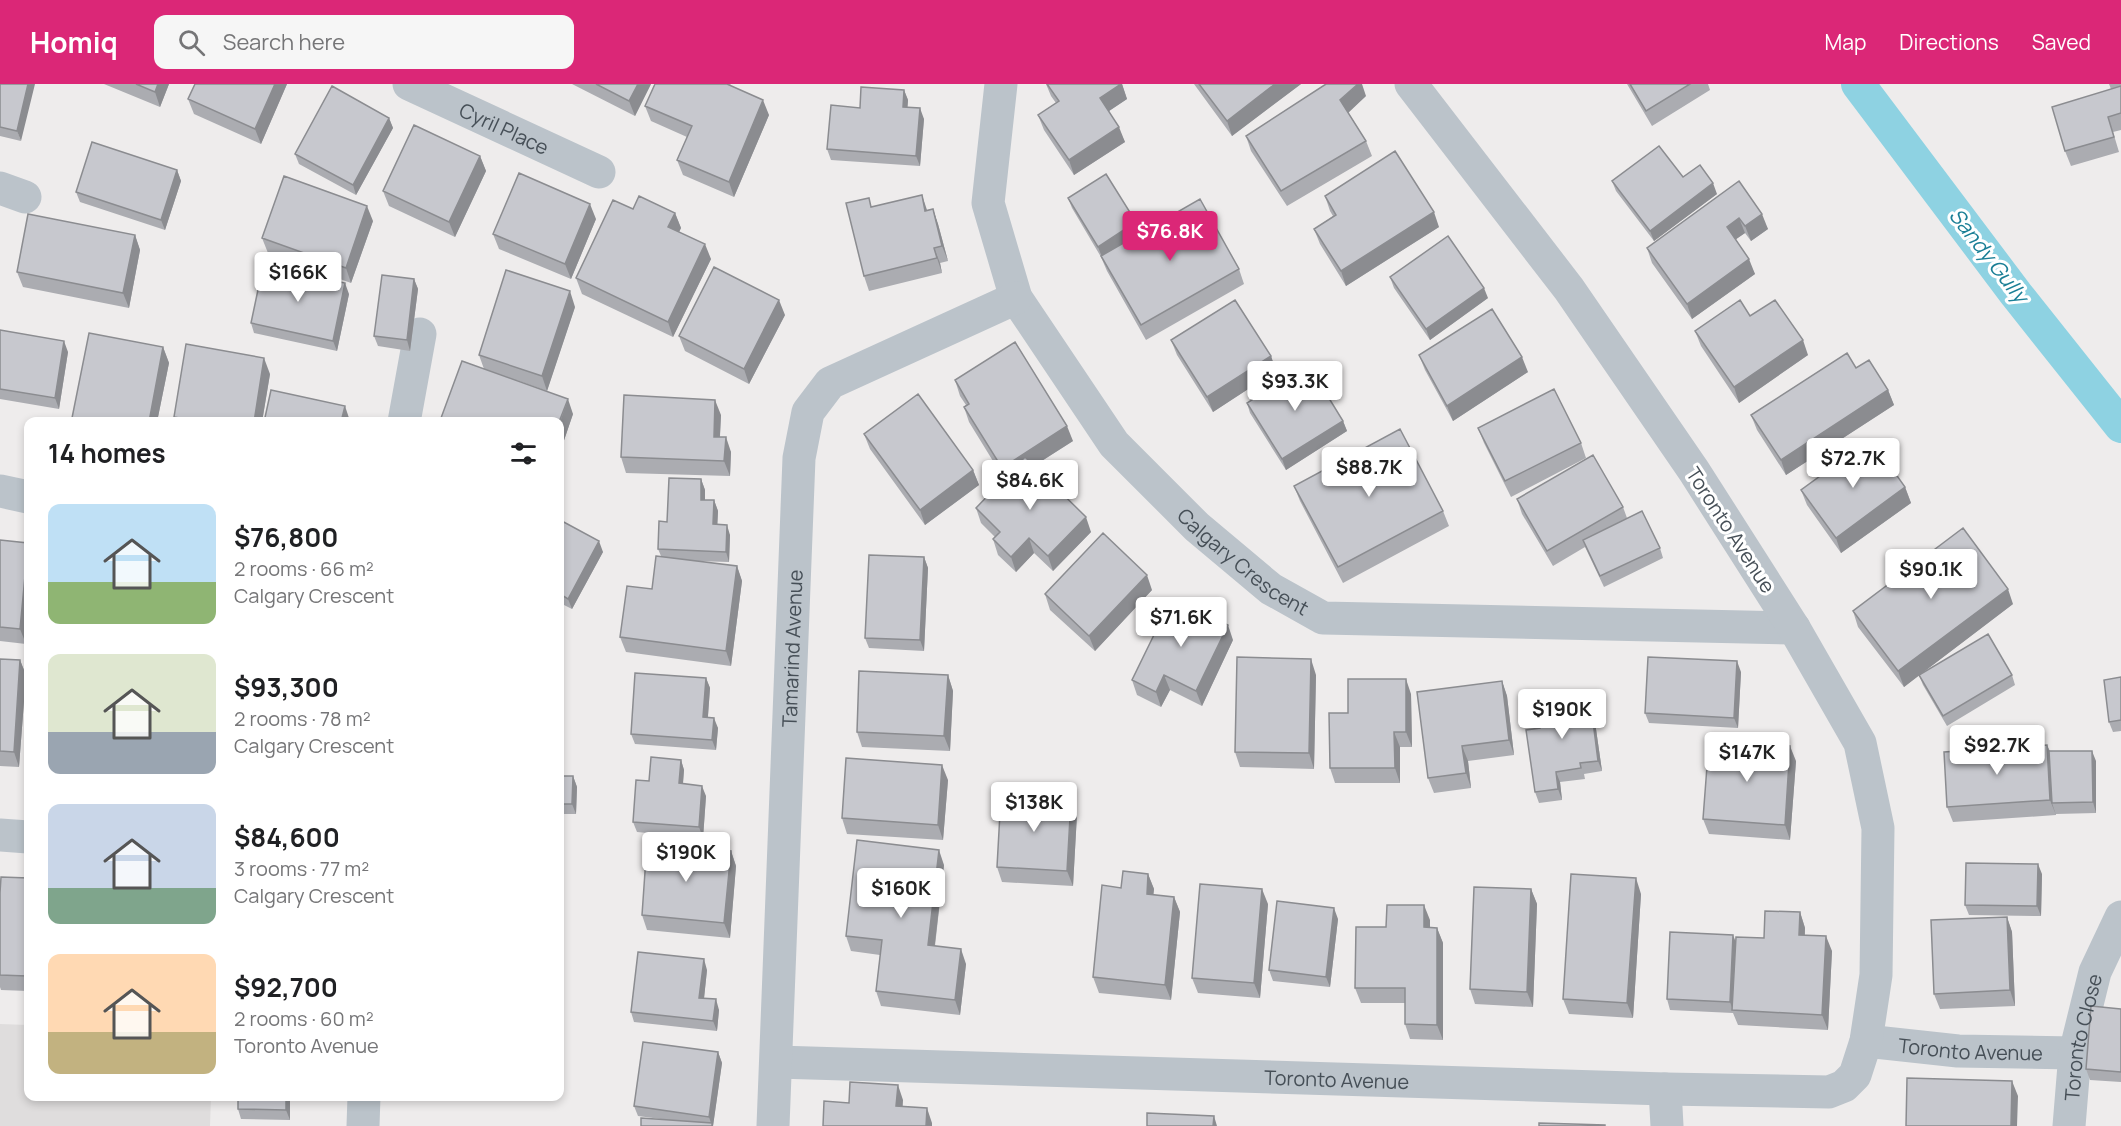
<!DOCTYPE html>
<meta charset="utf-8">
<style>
:root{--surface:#fff;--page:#f6f6f6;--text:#202124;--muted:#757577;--accent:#db2777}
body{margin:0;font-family:Manrope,sans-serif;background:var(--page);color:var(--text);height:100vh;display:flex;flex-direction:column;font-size:22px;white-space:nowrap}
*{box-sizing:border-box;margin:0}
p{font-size:20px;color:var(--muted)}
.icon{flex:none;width:33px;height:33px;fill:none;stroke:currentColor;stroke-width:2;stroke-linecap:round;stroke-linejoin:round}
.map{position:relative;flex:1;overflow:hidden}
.sheet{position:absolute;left:24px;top:333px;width:540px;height:684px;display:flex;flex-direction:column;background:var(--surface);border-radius:12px;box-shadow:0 3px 9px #0003}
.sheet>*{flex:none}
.price{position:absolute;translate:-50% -51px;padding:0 14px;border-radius:6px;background:#fff;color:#222;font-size:20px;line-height:39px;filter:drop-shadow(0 2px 3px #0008)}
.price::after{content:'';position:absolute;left:50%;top:36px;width:18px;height:14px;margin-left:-9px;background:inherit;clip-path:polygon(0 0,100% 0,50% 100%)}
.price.active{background:var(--accent);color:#fff}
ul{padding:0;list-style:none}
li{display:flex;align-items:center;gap:18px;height:150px;padding:0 24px}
li span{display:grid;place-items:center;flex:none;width:168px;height:120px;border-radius:12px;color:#555}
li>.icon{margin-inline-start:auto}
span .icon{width:72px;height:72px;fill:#fffc;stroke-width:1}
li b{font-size:26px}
h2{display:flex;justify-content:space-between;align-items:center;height:72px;padding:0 24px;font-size:26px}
header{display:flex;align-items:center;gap:36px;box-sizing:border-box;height:84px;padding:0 30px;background:var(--accent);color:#fff}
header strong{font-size:28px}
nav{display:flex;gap:33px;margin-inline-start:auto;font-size:21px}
.search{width:420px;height:54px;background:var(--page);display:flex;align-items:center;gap:15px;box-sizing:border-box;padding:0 21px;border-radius:12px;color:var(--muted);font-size:22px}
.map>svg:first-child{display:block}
.education{fill:#dfdddd}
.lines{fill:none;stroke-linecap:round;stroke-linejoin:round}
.canal{stroke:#8ed2e2;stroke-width:34}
.minor{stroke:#bbc3ca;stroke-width:33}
.wall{fill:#abacb1}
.shaded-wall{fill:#8b8c90}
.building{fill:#c7c8ce;stroke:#8b8c90;stroke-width:1.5}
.labels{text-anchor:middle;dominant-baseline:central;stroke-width:6;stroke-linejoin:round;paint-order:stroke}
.street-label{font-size:20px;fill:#464f57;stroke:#fff}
.water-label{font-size:21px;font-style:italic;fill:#1a7f96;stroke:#fff}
</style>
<header>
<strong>Homiq</strong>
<div class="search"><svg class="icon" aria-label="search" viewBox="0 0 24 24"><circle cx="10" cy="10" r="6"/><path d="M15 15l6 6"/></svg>Search here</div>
<nav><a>Map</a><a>Directions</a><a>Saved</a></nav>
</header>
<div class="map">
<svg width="2121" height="1042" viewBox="0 0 2121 1042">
<rect width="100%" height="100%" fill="#eeecec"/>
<!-- education -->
<path class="education" d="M0,940L28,941V1012L211,1013L210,1042H0Z"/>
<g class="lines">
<!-- canal -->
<path class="canal" d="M1858,0L2016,210L2121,342"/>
<!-- minor -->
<g class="minor">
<path id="s1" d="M409,0L599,88"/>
<path id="s2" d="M1001,0L988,119L1016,214L1114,360L1197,443L1271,505L1323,534L1794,544"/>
<path d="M0,104L25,113"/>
<path d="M404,338L420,250"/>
<path d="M0,407L28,413"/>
<path d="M0,751L28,753"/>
<path id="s3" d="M1866,957L1958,967L2075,969"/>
<path id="s4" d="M777,978L1665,1005L1829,1008L1844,1002L1855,991L1866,957L1876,891L1878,744L1860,659L1794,544L1694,387L1569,205L1411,0"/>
<path d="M1665,1005L1667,1042"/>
<path d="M363,1042L364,1012"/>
<path id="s5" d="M773,1042L799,374L808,328L830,299L1016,214"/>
<path id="s6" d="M2069,1042L2075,969L2095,888L2121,833"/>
</g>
</g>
<!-- wall -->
<path class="wall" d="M0,0L21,57L0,52Z
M104,0H169L160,23Z
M287,0L261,60L194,30L188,15Z
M572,0H651L635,32Z
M655,0H731L730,1L769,31L734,113L683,91L677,76L687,53L651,37L645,22Z
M1046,0H1122L1127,15L1109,27L1125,58L1074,91L1044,46L1038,31L1056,19L1051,12Z
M1194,0H1301L1232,52Z
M1627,0H1708L1710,6L1652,42Z
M2109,0H2121V2L2111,5Z
M2121,2V46L2113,48L2119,68L2071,82L2065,67Z
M904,6L908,16L907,23L924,35L920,82L831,76L827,65L860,24Z
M1366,12L1348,28L1366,57L1372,72L1287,122L1251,67L1246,52Z
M389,34L393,44L356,111L299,80L295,70Z
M480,72L486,87L455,153L389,122L383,107Z
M177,86L181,97L165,146L80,118L76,108Z
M1612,97L1717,110L1654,157L1616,107Z
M1739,97L1768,145L1751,157L1745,149L1736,155L1755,190L1692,235L1652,179L1647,164Z
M1325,112L1439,143L1346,202L1320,160L1314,145L1333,132L1330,127Z
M1068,114L1136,138L1140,149L1124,159L1239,185L1244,200L1146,256L1107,187L1101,173L1072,124Z
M872,123L927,126L933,125L938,140L948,177L940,179L942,189L869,207L864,192Z
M633,125L675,129L681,144L679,148L711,175L673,253L582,210L576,194Z
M596,135L571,195L499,165L493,150Z
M373,137L351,199L268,169L262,154Z
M135,151L140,166L129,224L23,203L17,188Z
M1390,193L1488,214L1430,256L1394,204Z
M414,195L418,205L410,267L378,262L374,252Z
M349,210L337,267L254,249L251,239Z
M575,223L547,307L516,296L573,330L560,368V338L484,285L479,271Z
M785,231L749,300L685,267L679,252Z
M1750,232L1808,271L1739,319L1701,262L1695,247Z
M0,246L68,268L59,325L0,315Z
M1171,256L1271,272L1276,287L1213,328L1177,271Z
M163,263L169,279L157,338H73L72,334Z
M1419,271L1528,288L1453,337L1425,286Z
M1856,284L1888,306L1894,321L1786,391L1757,346L1751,331Z
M270,290L262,338H175L174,333Z
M955,296L1073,357L1034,382L1091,448L1053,487L1034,469L1016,488L998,471L993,455L995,453L981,439L976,424L1004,395L969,338L964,323L966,321L960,312Z
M1247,319L1343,337L1347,347L1286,386L1250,329Z
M721,331L720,353L731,368L730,392L626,389L621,373Z
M1478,344L1581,359L1586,374L1511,413L1484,359Z
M864,350L973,386L979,401L925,441L870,365Z
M701,395L705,406V416H714L718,427L717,440L730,451L729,478L694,477L737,482L742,497L731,582L626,568L620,553L652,505L661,472L658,465L667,438Z
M1294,402L1443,427L1449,442L1343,499L1300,417Z
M1905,403L1911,419L1841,469L1807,421L1801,406Z
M1517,415L1623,423L1627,434L1660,464L1663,474L1604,503L1585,463L1553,482L1522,430Z
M560,436L603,468L572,525L560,519Z
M0,456L28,459V530L26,560L0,557Z
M924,473L928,484L924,567L869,564L865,554Z
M1152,506L1095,567L1050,526L1045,510Z
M2013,520L1922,589L2012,591L2015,601L1947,642L1923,601L1919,591L1904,603L1858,543L1853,527Z
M1233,556L1202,622L1170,606L1161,623L1137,611L1132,596Z
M0,575L20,576L26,591L19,683L0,682Z
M1741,588L1738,644L1649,639L1645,629Z
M948,591L953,607L950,667L862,663L857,648Z
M1316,591L1314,685L1240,683L1235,668Z
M2121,593V647L2113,648L2109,638Z
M706,594L710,604L708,633L718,644L716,666L635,660L631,650Z
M1502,597L1507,612L1514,671L1468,677L1471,704L1434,709L1428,694Z
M1589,606L1592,617L1602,687L1584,690L1585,695L1560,698L1562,716L1539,719L1535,708L1540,644L1562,622Z
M1411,610L1412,663H1400V699H1335L1330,684L1348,629Z
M2047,661L2050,667L2096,677V729L2056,730V731L1953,738L1947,723Z
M681,676L684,686L683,700L706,712L703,754L637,748L633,738L649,697Z
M1796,677L1790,756L1709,750L1703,735Z
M560,692H573L577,703L576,730H560Z
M948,696L943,756L847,750L842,734Z
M1071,715L1077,730L1073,802L1002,798L997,783Z
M731,767L736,782L730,854L647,846L642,831Z
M944,781L935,862L966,880L960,931L881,922L876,907L880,871L851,867L846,852Z
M1148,790L1154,805L1153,811L1174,813L1180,828L1171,916L1099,909L1093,893L1121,804Z
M2042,790L2041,832L1969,831L1965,821Z
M28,794V907L1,906L0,903V809Z
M1531,805L1537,820L1533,923L1475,920L1470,905Z
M1641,810L1633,934L1569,930L1563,915Z
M1268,820L1260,914L1198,909L1192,894Z
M1800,828L1805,844V851L1832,867L1828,946L1738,941L1733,929L1670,926L1667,915L1736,857L1764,854Z
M2007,833L2012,848L2015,922L1940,925L1934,910Z
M1338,835L1330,903L1273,897L1269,886Z
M1430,836V844H1437L1443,859V956L1410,955L1405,940V919H1361L1355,904L1386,843Z
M707,886L704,914L719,926L717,947L634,938L631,928Z
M2121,925V998L2090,996L2086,985Z
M718,968L722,979L713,1042L638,1032L634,1022Z
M238,1012H290V1036L241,1035L238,1025Z"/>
<!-- shaded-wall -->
<path class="shaded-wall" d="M28,0H35L21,57L17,47Z
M158,0H169L160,23L155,8Z
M275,0H287L261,60L255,45Z
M638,0H651L635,32L629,17Z
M1121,0H1122L1127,15L1106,29L1100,14Z
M1275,0H1301L1232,52L1227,37Z
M1358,0H1362L1366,12L1346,31L1340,16Z
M904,6L908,16L907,33L903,23Z
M763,16L769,31L734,113L729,98Z
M920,24L924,35L920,82L916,72Z
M389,34L393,44L356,111L353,101Z
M1119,43L1125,58L1074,91L1069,76Z
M480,72L486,87L455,153L449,138Z
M177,86L181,97L165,146L161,136Z
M1713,99L1717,110L1654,157L1650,147Z
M922,111L927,126L925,127Z
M590,120L596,135L571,195L565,180Z
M367,122L373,137L351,199L346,184Z
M933,125L938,140L948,177L942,162Z
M1434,128L1439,143L1346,202L1341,187Z
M675,129L681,144L674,158L668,143Z
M1762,130L1768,145L1751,157L1745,142Z
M1739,134L1745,149L1732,158L1727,143Z
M1136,138L1140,149L1102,173L1098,163Z
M135,151L140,166L129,224L123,209Z
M705,160L711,175L673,253L668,238Z
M934,164L940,179L942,189L937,174Z
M1749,175L1755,190L1692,235L1687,220Z
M414,195L418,205L410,267L407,256Z
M345,199L349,210L337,267L333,257Z
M1484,204L1488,214L1430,256L1426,245Z
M570,207L575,223L547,307L542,292Z
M779,216L785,231L749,300L744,285Z
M1803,256L1808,271L1739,319L1734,303Z
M64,257L68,268L59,325L55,314Z
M163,263L169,279L157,338H149Z
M1271,272L1276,287L1213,328L1207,313Z
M1522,273L1528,288L1453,337L1447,322Z
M264,274L270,290L262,338H254Z
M1888,306L1894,321L1786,391L1781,376Z
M568,315L573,330L560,368V338Z
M715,316L721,331L719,368L714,353Z
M345,322L350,337V338H341Z
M1343,337L1347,347L1286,386L1282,375Z
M1067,342L1073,357L1007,399L1002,384Z
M726,353L731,368L730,392L724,377Z
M973,386L979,401L925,441L920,426Z
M701,395L705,406V426L701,416Z
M1905,403L1911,419L1841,469L1836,454Z
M714,416L718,427L717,451L713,440Z
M1086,433L1091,448L1053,487L1048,472Z
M727,441L730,451L729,478L726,468Z
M1029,454L1034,469L1016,488L1011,473Z
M599,457L603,468L572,525L568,515Z
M924,473L928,484L924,567L920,556Z
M737,482L742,497L731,582L726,567Z
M1147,491L1152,506L1095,567L1089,552Z
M25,492L28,502V530L26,560L20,545Z
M2008,505L2013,520L1904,603L1898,587Z
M560,541L564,554L560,577Z
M1228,541L1233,556L1202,622L1196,607Z
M1311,575L1316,591L1314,685L1309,669Z
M20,576L26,591L19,683L14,668Z
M1737,577L1741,588L1738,644L1734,634Z
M948,591L953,607L950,667L944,652Z
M1164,591L1170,606L1161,623L1156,608Z
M706,594L710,604L707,644L703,633Z
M1406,595L1411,610L1412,663L1406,648Z
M1502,597L1507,612L1514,671L1509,656Z
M1589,606L1592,617L1602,687L1598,677Z
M714,634L718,644L716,666L712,656Z
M1394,648L1400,663V699L1395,684Z
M2047,661L2053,676L2052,719L2056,731L2050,716Z
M1462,662L1468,677L1471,704L1466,689Z
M1790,662L1796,677L1790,756L1785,741Z
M2092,667L2096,677V729L2093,718Z
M681,676L684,686L682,710L679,699Z
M942,681L948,696L943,756L938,741Z
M1556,688L1560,698L1562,716L1558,705Z
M573,692L577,703L576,730L572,720Z
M702,702L706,712L703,754L699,743Z
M1071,715L1077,730L1073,802L1067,787Z
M939,766L944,781L933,876L928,861Z
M731,767L736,782L730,854L724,839Z
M2038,780L2042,790L2041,832L2037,822Z
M1148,790L1154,805L1152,825L1147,810Z
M1636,794L1641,810L1633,934L1627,919Z
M1262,805L1268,820L1260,914L1254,899Z
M1531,805L1537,820L1533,923L1527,908Z
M1174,813L1180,828L1171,916L1165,901Z
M1424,821L1430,836V859L1424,843Z
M1334,824L1338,835L1330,903L1326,893Z
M1800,828L1805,844L1804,866L1799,851Z
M2007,833L2012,848L2015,922L2010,906Z
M28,844V897L27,892Z
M1437,844L1443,859V956L1437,941Z
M1733,851L1737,861L1733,926L1730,918Z
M1826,852L1832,867L1828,946L1822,931Z
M961,865L966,880L960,931L955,916Z
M704,875L707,886L703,924L699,914Z
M716,915L719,926L717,947L713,937Z
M718,968L722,979L713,1042H712L709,1033Z
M2012,997L2018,1012L2017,1042H2011Z
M898,1001L903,1016L902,1037L896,1022Z
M286,1012H290V1036L286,1026Z
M927,1024L932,1039V1042H926Z
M1214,1032L1217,1042H1213Z"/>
<!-- building -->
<path class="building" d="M0,0H28L17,47L0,43Z
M136,0H158L155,8Z
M195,0H275L255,45L188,15Z
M596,0H638L629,17Z
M655,0H727L763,16L729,98L677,76L692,42L645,22Z
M1047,0H1121L1100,14L1119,43L1069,76L1038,31L1059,17Z
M1199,0H1275L1227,37Z
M1326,0H1358L1340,16L1366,57L1281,107L1246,52Z
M1630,0H1690L1646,27Z
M332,2L389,34L353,101L295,70Z
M2121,2V29L2108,33L2114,53L2065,67L2052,23Z
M861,3L904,6L903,23L920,24L916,72L827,65L831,21L860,24Z
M414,41L480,72L449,138L383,107Z
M92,58L177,86L161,136L76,108Z
M1659,62L1683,93L1700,81L1713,99L1650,147L1612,97Z
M1395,67L1434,128L1341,187L1314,145L1336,131L1325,112Z
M519,89L590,120L565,180L493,150Z
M1106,90L1136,138L1098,163L1068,114Z
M284,92L367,122L346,184L262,154Z
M1739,97L1762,130L1745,142L1739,134L1727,143L1749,175L1687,220L1647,164Z
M922,111L925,127L933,125L942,162L934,164L937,174L864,192L846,119L869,114L871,123Z
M639,112L675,129L668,143L705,160L668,238L576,194L613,116L633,125Z
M1200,115L1239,185L1141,241L1101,172Z
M28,130L135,151L123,209L17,188Z
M1448,152L1484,204L1426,245L1390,193Z
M263,182L345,199L333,257L251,239Z
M714,183L779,216L744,285L679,252Z
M506,186L570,207L542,292L479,271Z
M382,191L414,195L407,256L374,252Z
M1235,216L1271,272L1207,313L1171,256Z
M1740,216L1750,232L1775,216L1803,256L1734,303L1695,247Z
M1492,225L1522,273L1447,322L1419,271Z
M0,246L64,257L55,314L0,305Z
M89,249L163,263L149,338H89L72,334Z
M1015,258L1067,342L1002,384L964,323L969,320L955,296Z
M186,260L264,274L254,338H201L174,333Z
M1847,269L1856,284L1869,276L1888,306L1781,376L1751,331Z
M462,277L568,315L559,338H451L441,334Z
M1308,280L1343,337L1282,375L1247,319Z
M1554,305L1581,359L1505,397L1478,344Z
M271,306L345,322L341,338H264Z
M918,310L973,386L920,426L864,350Z
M624,311L715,316L714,353H726L724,377L621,373Z
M1400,345L1443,427L1338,483L1294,402Z
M1871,355L1905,403L1836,454L1801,406Z
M1593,371L1623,423L1547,467L1517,415Z
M1025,373L1086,433L1048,472L1029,454L1011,473L993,455L1000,448L976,424Z
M669,394L701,395V416H714L713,440L727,441L726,468L658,465L659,437L667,438Z
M1642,427L1660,464L1600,492L1583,456Z
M560,436L599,457L568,515L560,510Z
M1963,444L2008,505L1898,587L1853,527Z
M1103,449L1147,491L1089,552L1045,510Z
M0,456L28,459V493L25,492L20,545L0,543Z
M869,471L924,473L920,556L865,554Z
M656,472L737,482L726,567L620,553L627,502L652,505Z
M1172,514L1228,541L1196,607L1164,591L1156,608L1132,596Z
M1988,550L2012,591L1943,632L1919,591Z
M1237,573L1311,575L1309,669L1235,668Z
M1648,573L1737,577L1734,634L1645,629Z
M0,575L20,576L14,668L0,667Z
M859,587L948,591L944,652L857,648Z
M635,589L706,594L703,633L714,634L712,656L631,650Z
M2121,593V636L2109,638L2104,596Z
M1348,595H1406V648H1394L1395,684H1330L1329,629H1348Z
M1502,597L1509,656L1462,662L1466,689L1428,694L1417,608Z
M1589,606L1598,677L1580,679L1581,684L1556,688L1558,705L1535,708L1526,646L1540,644L1537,626L1562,622L1561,611Z
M1709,656L1790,662L1785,741L1703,735Z
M2047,661L2050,716L1947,723L1944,668Z
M2049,667H2092L2093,718L2052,719Z
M651,673L681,676L679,699L702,702L699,743L633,738L636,696L649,697Z
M846,674L942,681L938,741L842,734Z
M560,692H573L572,720H560Z
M1001,711L1071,715L1067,787L997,783Z
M857,756L939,766L928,861L961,865L955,916L876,907L882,856L846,852Z
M647,759L731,767L724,839L642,831Z
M1966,779L2038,780L2037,822L1965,821Z
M1123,787L1148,790L1147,810L1174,813L1165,901L1093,893L1102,801L1121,804Z
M1571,790L1636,794L1627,919L1563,915Z
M1,793L28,794V844L27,892L0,891V809Z
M1200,800L1262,805L1254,899L1192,894Z
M1474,803L1531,805L1527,908L1470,905Z
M1277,817L1334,824L1326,893L1269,886Z
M1387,821H1424V843L1437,844V941L1405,940V904H1355L1356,843H1386Z
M1765,827L1800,828L1799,851L1826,852L1822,931L1732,926L1736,853L1764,854Z
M2007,833L2010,906L1934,910L1931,836Z
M1670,848L1733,851L1730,918L1667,915Z
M638,868L704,875L699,914L716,915L713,937L631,928Z
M2091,922L2121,925V988L2086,985Z
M643,958L718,968L709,1033L634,1022Z
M1907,994L2012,997L2011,1042H1906Z
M850,998L898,1001L896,1022L927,1024L926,1042H823L824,1017L849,1019Z
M238,1012H286V1026L238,1025Z
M1147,1029L1214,1032L1213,1042H1147Z
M641,1034L712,1039V1042H641Z
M1539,1039L1605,1041V1042H1539Z"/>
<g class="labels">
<!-- street labels -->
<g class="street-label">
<text stroke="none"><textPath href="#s1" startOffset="105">Cyril Place</textPath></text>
<text transform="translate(1731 446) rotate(57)">Toronto Avenue</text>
<text stroke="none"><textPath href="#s2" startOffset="570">Calgary Crescent</textPath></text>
<text stroke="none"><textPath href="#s5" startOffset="478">Tamarind Avenue</textPath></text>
<text stroke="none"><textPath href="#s6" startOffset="90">Toronto Close</textPath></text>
<text stroke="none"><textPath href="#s3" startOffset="105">Toronto Avenue</textPath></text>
<text stroke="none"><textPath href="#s4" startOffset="560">Toronto Avenue</textPath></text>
</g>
<!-- water labels -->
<g class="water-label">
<text transform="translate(1989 171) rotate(52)">Sandy Gully</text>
</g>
</g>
</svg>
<b class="price active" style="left:1170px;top:178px">$76.8K</b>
<b class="price" style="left:298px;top:219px">$166K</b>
<b class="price" style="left:1295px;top:328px">$93.3K</b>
<b class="price" style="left:1853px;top:405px">$72.7K</b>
<b class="price" style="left:1369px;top:414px">$88.7K</b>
<b class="price" style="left:1030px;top:427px">$84.6K</b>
<b class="price" style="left:1931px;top:516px">$90.1K</b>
<b class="price" style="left:1181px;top:564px">$71.6K</b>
<b class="price" style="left:1562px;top:656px">$190K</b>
<b class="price" style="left:1997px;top:692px">$92.7K</b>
<b class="price" style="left:1747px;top:699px">$147K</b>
<b class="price" style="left:1034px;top:749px">$138K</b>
<b class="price" style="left:686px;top:799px">$190K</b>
<b class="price" style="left:901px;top:835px">$160K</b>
<section class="sheet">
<h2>14 homes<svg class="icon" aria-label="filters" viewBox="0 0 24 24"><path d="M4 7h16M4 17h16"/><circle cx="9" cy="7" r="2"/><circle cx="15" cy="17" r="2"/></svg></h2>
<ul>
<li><span style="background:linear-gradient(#bfe0f5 65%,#8fb573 0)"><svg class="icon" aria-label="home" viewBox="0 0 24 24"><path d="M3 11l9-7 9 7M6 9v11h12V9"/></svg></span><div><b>$76,800</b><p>2 rooms · 66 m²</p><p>Calgary Crescent</p></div></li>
<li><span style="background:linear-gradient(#dfe7d0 65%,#9aa5b1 0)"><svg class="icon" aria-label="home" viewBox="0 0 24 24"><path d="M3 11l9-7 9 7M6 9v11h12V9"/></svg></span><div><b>$93,300</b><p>2 rooms · 78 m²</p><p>Calgary Crescent</p></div></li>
<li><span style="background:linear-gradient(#c9d6e8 70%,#7fa58c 0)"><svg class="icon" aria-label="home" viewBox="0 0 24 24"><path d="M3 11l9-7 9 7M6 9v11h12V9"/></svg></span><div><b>$84,600</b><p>3 rooms · 77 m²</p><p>Calgary Crescent</p></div></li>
<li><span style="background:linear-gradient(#ffd9b3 65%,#c2b280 0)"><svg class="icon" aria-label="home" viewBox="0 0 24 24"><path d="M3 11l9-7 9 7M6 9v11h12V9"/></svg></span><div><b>$92,700</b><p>2 rooms · 60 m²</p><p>Toronto Avenue</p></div></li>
</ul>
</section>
</div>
